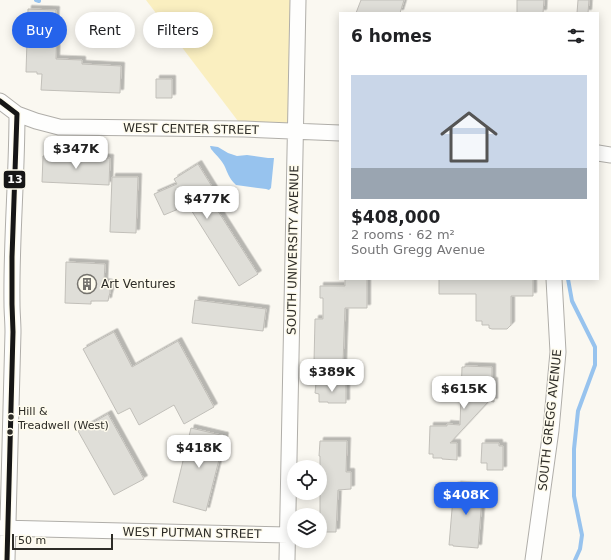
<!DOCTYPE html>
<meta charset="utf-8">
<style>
:root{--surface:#fff;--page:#f2f2f2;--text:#202124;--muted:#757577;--line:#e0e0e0;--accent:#2563eb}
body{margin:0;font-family:"DejaVu Sans",sans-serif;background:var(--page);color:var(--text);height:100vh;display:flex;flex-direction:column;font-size:15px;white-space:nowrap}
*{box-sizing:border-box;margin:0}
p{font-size:13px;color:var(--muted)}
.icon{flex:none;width:22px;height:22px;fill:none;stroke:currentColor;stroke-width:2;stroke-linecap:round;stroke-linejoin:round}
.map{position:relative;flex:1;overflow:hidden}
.details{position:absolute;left:339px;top:12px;width:260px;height:268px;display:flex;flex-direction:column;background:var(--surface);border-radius:0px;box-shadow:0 2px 10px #0003}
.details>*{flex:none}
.top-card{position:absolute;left:12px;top:12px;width:267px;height:36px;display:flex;gap:8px}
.fabs{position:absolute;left:287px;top:460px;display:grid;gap:8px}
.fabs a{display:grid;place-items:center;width:40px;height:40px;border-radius:50%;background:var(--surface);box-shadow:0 2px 10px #0003;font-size:20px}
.scale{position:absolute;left:12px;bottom:10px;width:101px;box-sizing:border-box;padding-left:4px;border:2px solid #2d2c27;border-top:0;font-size:11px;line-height:14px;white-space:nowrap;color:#2d2c27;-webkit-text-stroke:3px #fefbed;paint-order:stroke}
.price{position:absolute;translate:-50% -34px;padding:0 9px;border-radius:8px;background:#fff;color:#222;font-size:13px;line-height:26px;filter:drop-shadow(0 1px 2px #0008)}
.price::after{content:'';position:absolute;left:50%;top:24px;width:12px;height:9px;margin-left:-6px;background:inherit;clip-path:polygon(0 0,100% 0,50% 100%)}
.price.on{background:var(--accent);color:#fff}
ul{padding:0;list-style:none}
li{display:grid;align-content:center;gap:8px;height:212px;padding:0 12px}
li+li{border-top:1px solid var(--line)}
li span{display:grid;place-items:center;height:124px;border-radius:0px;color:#555}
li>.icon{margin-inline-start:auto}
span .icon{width:72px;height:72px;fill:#fffc;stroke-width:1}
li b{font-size:17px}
h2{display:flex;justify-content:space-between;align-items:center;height:48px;padding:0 12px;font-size:17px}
.chip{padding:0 14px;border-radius:18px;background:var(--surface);box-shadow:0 2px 10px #0003;font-size:14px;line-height:36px}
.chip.on{background:var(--accent);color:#fff}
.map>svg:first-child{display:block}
.green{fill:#faefc0}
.water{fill:#97c3ee}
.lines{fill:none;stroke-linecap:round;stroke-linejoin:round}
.stream{stroke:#97c3ee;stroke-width:4}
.building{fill:#dfded8;stroke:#c1bfb9;filter:url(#shadow)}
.minor-casing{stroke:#b0aea9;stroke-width:17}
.minor{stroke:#fefefd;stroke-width:15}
.bus-1-casing{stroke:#fefbed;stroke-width:8}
.bus-1{stroke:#161616;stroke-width:5}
.bus-dot{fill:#2d2c27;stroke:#fefbed;stroke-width:1.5}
.labels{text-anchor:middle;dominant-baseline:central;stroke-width:3;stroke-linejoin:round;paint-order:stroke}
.bus-label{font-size:11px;fill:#2d2c27;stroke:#fefbed;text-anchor:start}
.street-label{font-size:12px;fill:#2d2c27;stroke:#fefbed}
.poi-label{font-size:12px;fill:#2d2c27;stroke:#fefbed;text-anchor:start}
.line-badge{stroke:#fefbed;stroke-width:1.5}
.badge-label{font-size:11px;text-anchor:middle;font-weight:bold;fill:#fff}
</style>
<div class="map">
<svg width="611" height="560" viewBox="0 0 611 560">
<defs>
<filter id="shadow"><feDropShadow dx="3.5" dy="-3.5" stdDeviation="0" flood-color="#0004"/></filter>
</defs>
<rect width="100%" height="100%" fill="#faf8f1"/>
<!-- green -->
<path class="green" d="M146,0H298L296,132L244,129Z"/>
<!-- water -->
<path class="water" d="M210,146H211L218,147L228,153L237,156L247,155L268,158H274L271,188L269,190L266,189L236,185C228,177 228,173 224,165C220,158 215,154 211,149Z"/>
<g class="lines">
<!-- stream -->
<path class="stream" d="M36,0L39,1
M568,279L572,301L595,347V365L578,411L574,449V496L582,535L580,549L575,560"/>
</g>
<!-- building -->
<path class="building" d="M361,0H404L400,13H356Z
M517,0H544L543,13H517Z
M578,0H589L588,13H577Z
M28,9L56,10L55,26H57L56,59L82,60V64L121,66L120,93L41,90L42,74H37V72H26Z
M156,79H172V98H156Z
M43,156L110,158L109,185L42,182Z
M198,164L216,193L209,197L258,274L239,286L188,205L164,215L154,194L177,184L174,179Z
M112,177H138L136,233L110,232Z
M66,262L105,264L104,282L109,283V286L110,287V293L109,296L108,301H91V304L65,303Z
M345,279H367V308H345L343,363L314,362L315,319H323V298H320V286H345Z
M439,279H533V296H511V325L507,329H492L489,328V325H482V321H476V294H439Z
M195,300L266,309L263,331L192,323Z
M114,332L132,367L178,341L214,407L184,424L174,405L139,425L130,408L118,414L83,349Z
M465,366L492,367V381H494V402L489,401L450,443H457V460L442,459V458H433V454H429L430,426H447V424L460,425L462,367H465Z
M316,383H346V403H328V402H319V394L315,393Z
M108,414L144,479L114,495L78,431Z
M191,428L225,436L206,511L173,502Z
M320,441H347L346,472H351V489L338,490L336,532H320V456H319Z
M482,443H499V446H503V470H487V463H481Z
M457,485L483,487L478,548L453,546V545H449L454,486H457Z"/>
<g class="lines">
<!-- minor casing -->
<g class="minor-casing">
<path id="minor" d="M0,101L17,114L36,121L59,127L244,129L340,133
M598,153L611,155
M0,528L288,535
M7,560L13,332C13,322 12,313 12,304C11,241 17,177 17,114
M287,560L298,0
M533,560L551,430L558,352L554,279"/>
</g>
<!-- minor -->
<use href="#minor" class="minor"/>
<!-- bus-1 casing -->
<g class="bus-1-casing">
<path id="bus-1" d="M0,101L17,114L12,257V304L13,332L7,560"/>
</g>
<!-- bus-1 -->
<use href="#bus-1" class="bus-1"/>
</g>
<!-- icons -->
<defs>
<g id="building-ring" transform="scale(1)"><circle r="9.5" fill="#fefbed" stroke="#75736e" stroke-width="1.5"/><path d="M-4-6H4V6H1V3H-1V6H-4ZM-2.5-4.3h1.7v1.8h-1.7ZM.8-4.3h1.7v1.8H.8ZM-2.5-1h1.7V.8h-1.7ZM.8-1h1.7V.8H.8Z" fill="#75736e"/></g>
</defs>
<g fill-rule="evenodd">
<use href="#building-ring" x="87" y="284"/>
</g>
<!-- markers -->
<g class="bus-dot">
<circle cx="11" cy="417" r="3.5"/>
<circle cx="10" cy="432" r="3.5"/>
</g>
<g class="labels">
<!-- bus labels -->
<g class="bus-label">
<text x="18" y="411">Hill &amp;<tspan x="18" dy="14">Treadwell (West)</tspan></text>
</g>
<!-- street labels -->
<g class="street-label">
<text transform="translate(191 129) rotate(1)">WEST CENTER STREET</text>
<text transform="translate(293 250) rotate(-89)">SOUTH UNIVERSITY AVENUE</text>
<text transform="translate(550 420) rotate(-84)">SOUTH GREGG AVENUE</text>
<text transform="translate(192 533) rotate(1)">WEST PUTMAN STREET</text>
</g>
<!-- poi labels -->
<g class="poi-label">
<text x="101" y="284">Art Ventures</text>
</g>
</g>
<rect class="line-badge" x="3" y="170" width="23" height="19" rx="4" fill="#161616"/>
<g class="badge-label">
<text x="15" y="183">13</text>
</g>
</svg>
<div class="fabs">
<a><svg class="icon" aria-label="locate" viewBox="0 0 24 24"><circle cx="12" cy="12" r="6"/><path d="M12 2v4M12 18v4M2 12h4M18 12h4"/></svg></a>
<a><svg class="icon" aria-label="layers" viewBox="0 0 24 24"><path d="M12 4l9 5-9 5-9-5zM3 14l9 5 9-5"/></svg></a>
</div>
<div class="scale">50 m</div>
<b class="price" style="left:76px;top:170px">$347K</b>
<b class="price" style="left:207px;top:220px">$477K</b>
<b class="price" style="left:332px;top:393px">$389K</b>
<b class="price" style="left:464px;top:410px">$615K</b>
<b class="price" style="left:199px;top:469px">$418K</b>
<b class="price on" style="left:466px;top:516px">$408K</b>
<div class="top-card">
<a class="chip on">Buy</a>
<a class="chip">Rent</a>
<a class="chip">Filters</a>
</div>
<section class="details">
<h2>6 homes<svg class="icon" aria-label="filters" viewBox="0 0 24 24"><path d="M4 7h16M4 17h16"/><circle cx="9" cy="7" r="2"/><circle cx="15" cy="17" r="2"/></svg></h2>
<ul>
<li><span style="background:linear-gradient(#c9d6e8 75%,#9aa5b1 0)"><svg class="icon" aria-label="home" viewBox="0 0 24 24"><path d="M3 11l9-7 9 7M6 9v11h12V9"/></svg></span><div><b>$408,000</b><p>2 rooms · 62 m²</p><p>South Gregg Avenue</p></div></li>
</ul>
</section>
</div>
